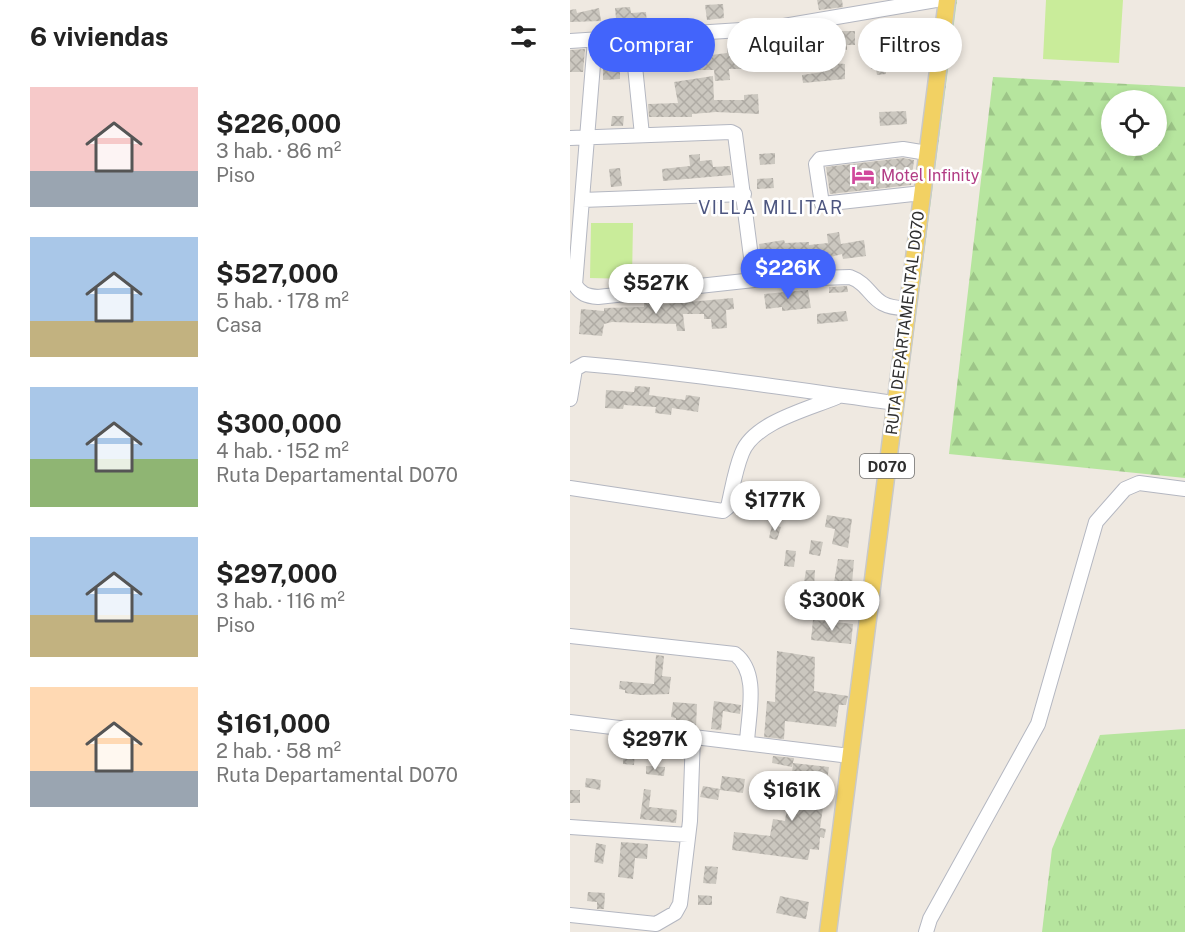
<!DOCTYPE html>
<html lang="es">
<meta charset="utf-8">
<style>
:root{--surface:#fff;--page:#f2f2f2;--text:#222;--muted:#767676;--accent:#4264fb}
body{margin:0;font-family:"Public Sans",sans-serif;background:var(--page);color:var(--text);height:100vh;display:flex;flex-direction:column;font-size:22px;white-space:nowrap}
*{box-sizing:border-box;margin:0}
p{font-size:20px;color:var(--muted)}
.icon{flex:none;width:33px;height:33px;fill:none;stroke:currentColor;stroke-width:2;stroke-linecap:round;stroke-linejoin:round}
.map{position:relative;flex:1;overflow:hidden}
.side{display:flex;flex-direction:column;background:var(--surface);width:570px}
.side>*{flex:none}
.hud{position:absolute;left:18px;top:18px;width:507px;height:54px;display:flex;gap:12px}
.fabs{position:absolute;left:531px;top:90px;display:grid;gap:12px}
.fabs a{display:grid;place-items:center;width:66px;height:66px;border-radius:50%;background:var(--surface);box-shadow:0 3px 9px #0003;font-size:30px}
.price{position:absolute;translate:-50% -51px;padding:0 14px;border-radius:21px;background:#fff;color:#222;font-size:20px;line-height:39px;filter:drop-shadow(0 2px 3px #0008)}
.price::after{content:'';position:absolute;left:50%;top:36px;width:18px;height:14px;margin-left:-9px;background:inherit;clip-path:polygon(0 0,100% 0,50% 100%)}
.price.selected{background:var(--accent);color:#fff}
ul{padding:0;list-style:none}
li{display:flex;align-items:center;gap:18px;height:150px;padding:0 30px}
li span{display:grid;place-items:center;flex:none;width:168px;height:120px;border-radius:0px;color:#555}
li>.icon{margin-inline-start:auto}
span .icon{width:72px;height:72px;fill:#fffc;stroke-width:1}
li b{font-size:26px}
h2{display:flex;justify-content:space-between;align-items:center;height:72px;padding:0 30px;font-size:26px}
.chip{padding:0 21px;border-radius:27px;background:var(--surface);box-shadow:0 3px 9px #0003;font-size:21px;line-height:54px}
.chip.selected{background:var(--accent);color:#fff}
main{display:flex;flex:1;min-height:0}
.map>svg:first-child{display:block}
.grass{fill:url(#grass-tufts)}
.forest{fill:url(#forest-firs);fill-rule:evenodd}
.park{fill:url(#park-dots)}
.pitch{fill:#c9ec9a}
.building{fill:url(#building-cross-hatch)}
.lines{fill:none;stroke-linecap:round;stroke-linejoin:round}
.minor-casing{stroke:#b4b7c1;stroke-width:16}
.major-casing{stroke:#c9c9c9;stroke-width:19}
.minor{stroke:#fff;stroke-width:14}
.major{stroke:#f2d163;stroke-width:16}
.labels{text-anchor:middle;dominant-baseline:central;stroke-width:5;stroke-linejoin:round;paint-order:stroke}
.shield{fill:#fff;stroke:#6d6d6d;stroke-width:1.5}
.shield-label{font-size:15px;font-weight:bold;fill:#2e2e2e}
.hotel-label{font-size:16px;fill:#b23c85;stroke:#fff;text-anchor:start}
.street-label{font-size:16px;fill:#2e2e2e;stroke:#fff}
.neighbourhood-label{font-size:18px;letter-spacing:1.5px;fill:#4d5680;stroke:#fff}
</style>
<main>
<section class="side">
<h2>6 viviendas<svg class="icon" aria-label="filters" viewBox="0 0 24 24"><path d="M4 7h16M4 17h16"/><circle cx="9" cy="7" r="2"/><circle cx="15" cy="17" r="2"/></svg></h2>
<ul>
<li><span style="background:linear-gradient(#f6c9c9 70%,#9aa5b1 0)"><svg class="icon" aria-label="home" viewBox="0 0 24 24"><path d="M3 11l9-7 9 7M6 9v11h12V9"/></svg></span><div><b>$226,000</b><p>3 hab. · 86 m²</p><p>Piso</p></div></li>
<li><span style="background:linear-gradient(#a9c7e8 70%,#c2b280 0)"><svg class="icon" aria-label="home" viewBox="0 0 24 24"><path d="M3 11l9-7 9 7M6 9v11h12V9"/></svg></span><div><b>$527,000</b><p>5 hab. · 178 m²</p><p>Casa</p></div></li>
<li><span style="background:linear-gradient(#a9c7e8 60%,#8fb573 0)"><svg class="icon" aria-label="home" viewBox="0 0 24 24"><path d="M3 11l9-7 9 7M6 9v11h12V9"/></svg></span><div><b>$300,000</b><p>4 hab. · 152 m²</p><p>Ruta Departamental D070</p></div></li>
<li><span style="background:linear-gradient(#a9c7e8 65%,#c2b280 0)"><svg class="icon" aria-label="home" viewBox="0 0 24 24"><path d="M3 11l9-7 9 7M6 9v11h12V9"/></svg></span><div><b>$297,000</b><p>3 hab. · 116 m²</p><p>Piso</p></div></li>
<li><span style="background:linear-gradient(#ffd9b3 70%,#9aa5b1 0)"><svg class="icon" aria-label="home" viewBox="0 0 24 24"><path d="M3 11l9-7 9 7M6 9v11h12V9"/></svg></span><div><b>$161,000</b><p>2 hab. · 58 m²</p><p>Ruta Departamental D070</p></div></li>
</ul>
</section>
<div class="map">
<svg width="615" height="932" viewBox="0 0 615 932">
<defs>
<pattern id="grass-tufts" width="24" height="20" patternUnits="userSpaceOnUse" patternTransform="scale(1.5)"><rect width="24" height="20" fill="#b6e59e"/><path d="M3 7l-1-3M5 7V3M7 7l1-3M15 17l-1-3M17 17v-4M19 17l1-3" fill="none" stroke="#9dc588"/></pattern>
<pattern id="forest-firs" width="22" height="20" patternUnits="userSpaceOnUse" patternTransform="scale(1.5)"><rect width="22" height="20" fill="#b6e59e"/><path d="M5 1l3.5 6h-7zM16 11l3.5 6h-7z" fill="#9dc588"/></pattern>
<pattern id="park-dots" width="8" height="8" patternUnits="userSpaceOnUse" patternTransform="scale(1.5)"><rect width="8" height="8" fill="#b6e59e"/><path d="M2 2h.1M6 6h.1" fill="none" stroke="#9dc588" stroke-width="1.8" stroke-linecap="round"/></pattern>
<pattern id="building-cross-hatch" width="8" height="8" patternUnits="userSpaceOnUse" patternTransform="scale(1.5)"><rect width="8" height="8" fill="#cbc7bf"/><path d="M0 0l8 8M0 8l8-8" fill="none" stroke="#afaba4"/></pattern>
</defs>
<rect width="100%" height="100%" fill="#efe9e1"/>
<!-- grass -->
<path class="grass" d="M615,729V932H472L482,849L530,735Z"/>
<!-- forest -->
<path class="forest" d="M423,77L615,87V478L379,454ZM542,100H586V146H542Z"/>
<!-- park -->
<path class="park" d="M381,0H387L266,932H263L363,158Z"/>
<!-- pitch -->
<path class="pitch" d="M476,0H553L549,63L473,59Z
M21,223H63L62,279L20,278Z"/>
<!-- building -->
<path class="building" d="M247,0H272L273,7L249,10Z
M153,4L154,18L137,20L135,5Z
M60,7L61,13L76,12L77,24L47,29L45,8Z
M29,8L31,21L0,22V10L6,9L7,13Z
M268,31H285V45H277V50H268Z
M315,40H323L324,54L315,55L316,74L307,75L306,69H301V61H305L303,47L316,46Z
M90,44V51L133,49V56L157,53V48L204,45V69H159L160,80L145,81L144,70H93V61L74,64L73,54L83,52L82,45Z
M15,49L13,72H0V50Z
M344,50H356V63H344Z
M253,62L275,64V79L233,83L232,75L253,72Z
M50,68V79L33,80V69Z
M143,76L144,100H174V95L188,94L189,114L146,112L122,114V117H79L78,104L108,103L104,82Z
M336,111L337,124L310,126L309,112Z
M42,116H54L53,126H41Z
M205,153V164L190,165L189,154Z
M130,154V161L142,160L143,167L160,166L161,175L93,181L92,169L120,166L119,155Z
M333,158L344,160L341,185L260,194L256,167Z
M50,168L52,186L41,187L39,169Z
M203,178L204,188L187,189V179Z
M269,232L271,244L294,240L296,256L273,259L272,254L246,261V257L233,259V257L192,263L189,244L214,240L215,243L239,242V245L258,243L257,234Z
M277,286L278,292L259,293V287Z
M238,290L241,308L212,311V307L196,309L194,294Z
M163,298L164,309L156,310L157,328L142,329L141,319H134V314H113L115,331H107L106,324L42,322L34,324L32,336L9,334L11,309L34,311V308L74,307V302H85V305Z
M276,311L278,321L247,324V314Z
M65,386L80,387L79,395L115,400L116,395L130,397L128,412L102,408L101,415L85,413L86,407L54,405L53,409L35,408L36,390L64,392Z
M257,515L282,519L278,548L262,544L265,529L255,527Z
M202,525L211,527L207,540L199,538Z
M241,540L253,542L250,556L239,554Z
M216,550L226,551L224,567L214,566Z
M268,559L284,560L281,596L262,594Z
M236,570H245L244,588H233Z
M243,620L283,624L281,644L241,640Z
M207,651L245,657L244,691L278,696L276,705H269L266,727L215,721L214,739L194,737L197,701L205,702Z
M86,655L94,656L92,676L101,677L99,694L70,695L55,693V690L49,689L50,681L84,684Z
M144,701L171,705L170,714L153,711L151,730L141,729Z
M103,702L127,704L126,728L106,724V718L101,717Z
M54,748L65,749L64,765L53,764Z
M203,756L224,758L222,767L202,763Z
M223,763L259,767L250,828L256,829L254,838L250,837L249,850L240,849L238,860L162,850L164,832L200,836L203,819L215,821L218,802L203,799L206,790L242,798L246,776L222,774Z
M76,766L95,767L94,776L76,774Z
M152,776L175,779L173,793L150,790Z
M16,778L31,780L30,790L15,787Z
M133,786L150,789L148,800L130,797Z
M74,789L81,790L79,807L107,810L106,823L70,819Z
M0,790H10V803H0Z
M51,842L78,844L77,859L65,858L63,879L48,877Z
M26,843L36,845L33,864L24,862Z
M135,866L148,867L146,884L133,883Z
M18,892L35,893L34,909H27V902L17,901Z
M128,895L142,896V905H128Z
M210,896L239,902L236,919L206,913Z"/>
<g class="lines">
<!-- minor casing -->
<g class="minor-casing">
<path id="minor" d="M62,37L72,135
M25,40L5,285C11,294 16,296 28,297L184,280L280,277C305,286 299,309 337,308
M0,41L202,28L366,0
M0,138L161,132L165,134L184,280
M352,193L252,204L246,164L250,159L333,149L357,153
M12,200L174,194
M0,399L5,369L14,364C119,373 221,389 325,403
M0,488L153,511L158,507C162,490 165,470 172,453C184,422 239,409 267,397
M0,636L165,654C190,673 178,715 177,743
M0,722L280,756
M0,827L118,835
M0,915L86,924L105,913L110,904L120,821L123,736
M356,932L360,919L468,724L526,522L555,489L569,483L615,489"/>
</g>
<!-- major casing -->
<g class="major-casing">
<path id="major" d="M258,932L377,0"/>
</g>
<!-- minor -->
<use href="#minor" class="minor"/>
<!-- major -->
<use href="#major" class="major"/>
</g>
<!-- icons -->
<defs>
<g id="hotel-bare" transform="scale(1.8)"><path d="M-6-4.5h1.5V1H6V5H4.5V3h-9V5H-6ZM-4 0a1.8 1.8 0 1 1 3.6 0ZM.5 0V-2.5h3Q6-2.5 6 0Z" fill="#d1479c" stroke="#fff" stroke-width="2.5" paint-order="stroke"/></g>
</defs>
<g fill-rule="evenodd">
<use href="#hotel-bare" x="293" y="175"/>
</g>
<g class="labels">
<!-- shield labels -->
<rect class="shield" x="290" y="454" width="54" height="24" rx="4.5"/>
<g class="shield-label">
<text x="317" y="466">D070</text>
</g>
<!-- hotel labels -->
<g class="hotel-label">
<text x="311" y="175">Motel Infinity</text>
</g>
<!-- street labels -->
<g class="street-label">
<text transform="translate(335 323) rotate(-83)">RUTA DEPARTAMENTAL D070</text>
</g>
<!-- neighbourhood labels -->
<g class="neighbourhood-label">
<text x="201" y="207">VILLA MILITAR</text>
</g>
</g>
</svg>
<div class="fabs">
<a><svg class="icon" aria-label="locate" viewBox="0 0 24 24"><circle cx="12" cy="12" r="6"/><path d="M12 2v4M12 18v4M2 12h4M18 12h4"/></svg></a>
</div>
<b class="price selected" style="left:218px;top:300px">$226K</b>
<b class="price" style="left:86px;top:315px">$527K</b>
<b class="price" style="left:205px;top:532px">$177K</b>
<b class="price" style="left:262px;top:632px">$300K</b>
<b class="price" style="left:85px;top:771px">$297K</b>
<b class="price" style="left:222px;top:822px">$161K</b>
<div class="hud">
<a class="chip selected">Comprar</a>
<a class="chip">Alquilar</a>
<a class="chip">Filtros</a>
</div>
</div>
</main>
